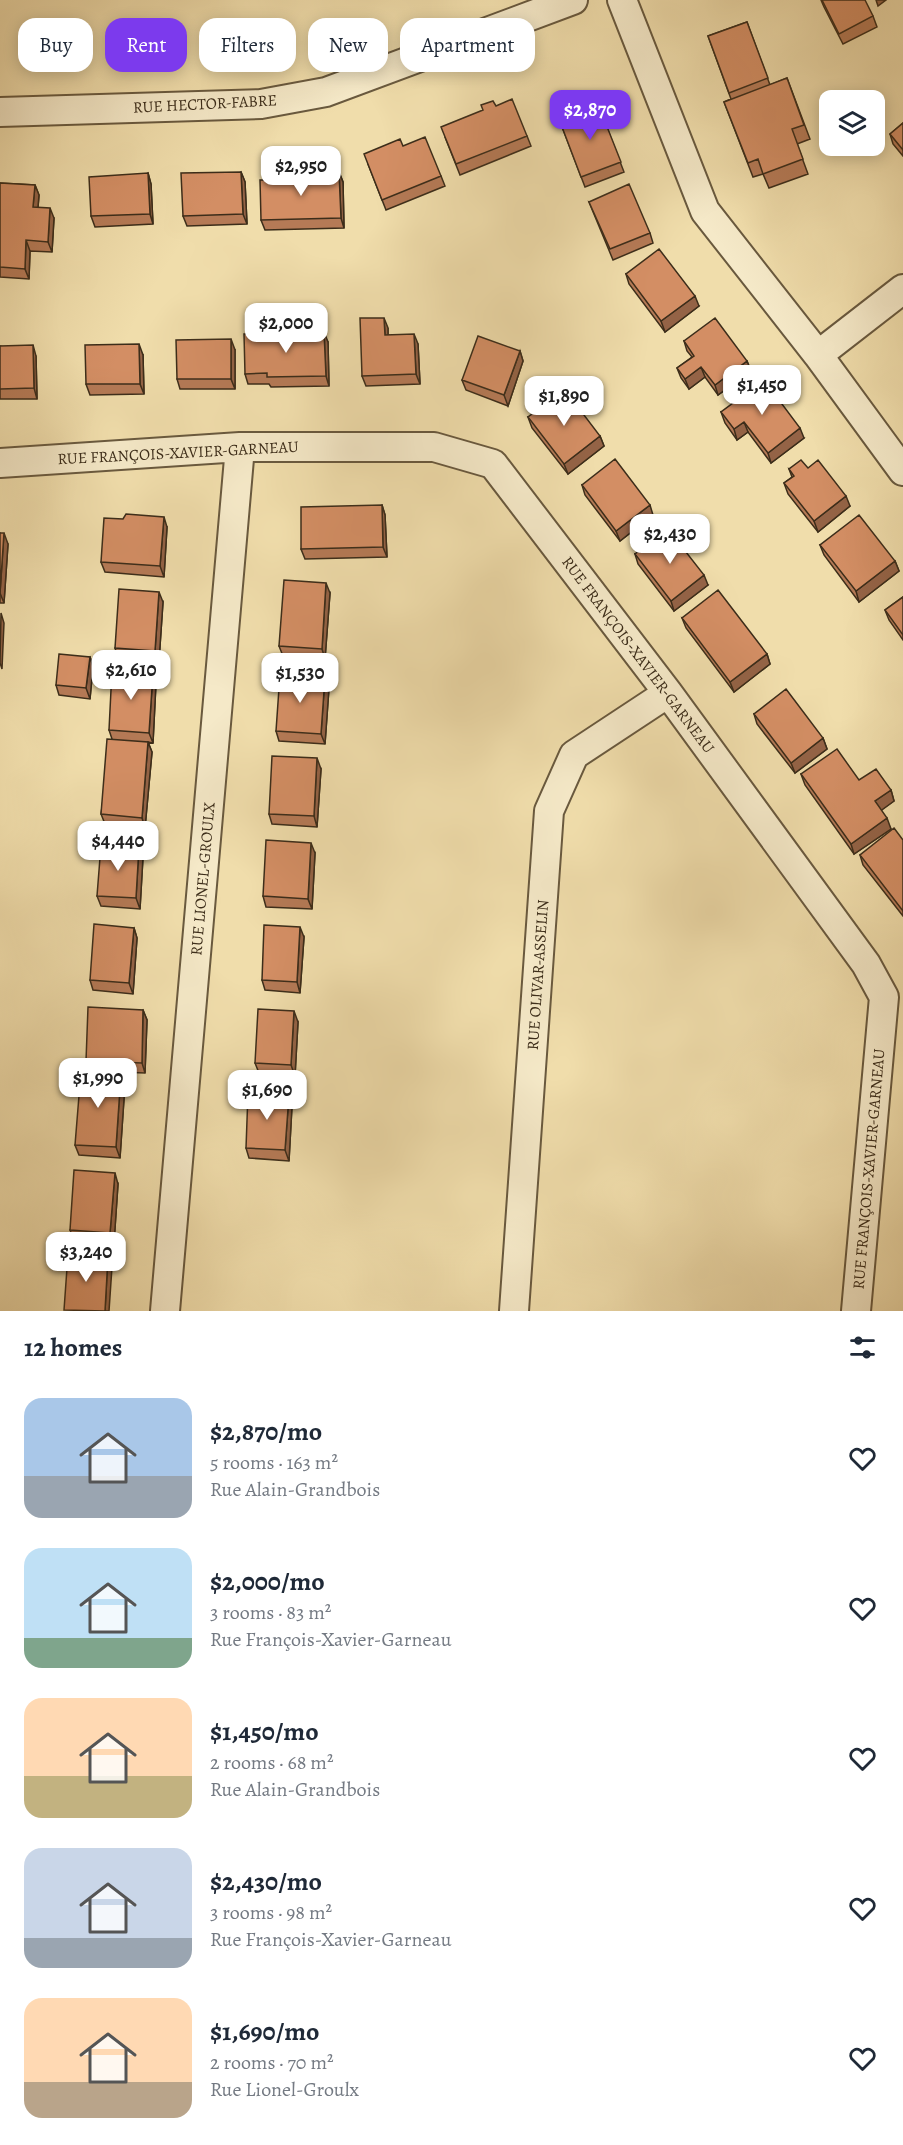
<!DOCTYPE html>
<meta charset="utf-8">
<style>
:root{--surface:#fff;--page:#f6f6f7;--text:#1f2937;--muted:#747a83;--accent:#7c3aed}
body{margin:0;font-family:Alegreya,serif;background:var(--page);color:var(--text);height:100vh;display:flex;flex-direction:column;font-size:22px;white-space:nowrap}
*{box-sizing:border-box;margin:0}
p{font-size:20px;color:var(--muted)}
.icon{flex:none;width:33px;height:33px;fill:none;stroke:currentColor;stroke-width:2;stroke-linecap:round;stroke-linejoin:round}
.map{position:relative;height:1311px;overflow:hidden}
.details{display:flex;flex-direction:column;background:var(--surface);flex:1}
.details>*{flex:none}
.banner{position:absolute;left:18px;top:18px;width:600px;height:54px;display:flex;gap:12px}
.fabs{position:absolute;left:819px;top:90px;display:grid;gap:12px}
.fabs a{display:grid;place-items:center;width:66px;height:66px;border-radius:12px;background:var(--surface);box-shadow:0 3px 15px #0003;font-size:30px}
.price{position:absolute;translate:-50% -51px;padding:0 14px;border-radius:12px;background:#fff;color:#222;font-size:20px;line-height:39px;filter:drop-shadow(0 2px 3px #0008)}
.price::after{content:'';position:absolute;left:50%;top:36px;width:18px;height:14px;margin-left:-9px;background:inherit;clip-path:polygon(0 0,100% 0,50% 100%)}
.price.active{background:var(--accent);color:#fff}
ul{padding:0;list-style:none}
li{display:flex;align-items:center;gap:18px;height:150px;padding:0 24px}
li span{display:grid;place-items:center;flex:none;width:168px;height:120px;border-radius:18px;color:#555}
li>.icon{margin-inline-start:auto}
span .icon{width:72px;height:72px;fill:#fffc;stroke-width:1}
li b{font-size:26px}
h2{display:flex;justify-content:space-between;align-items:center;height:72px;padding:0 24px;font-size:26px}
.pill{padding:0 21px;border-radius:18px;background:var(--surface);box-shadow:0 3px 15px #0003;font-size:21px;line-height:54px}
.pill.active{background:var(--accent);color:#fff}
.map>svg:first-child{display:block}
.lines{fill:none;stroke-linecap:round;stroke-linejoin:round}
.minor-casing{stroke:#69593e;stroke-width:32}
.minor{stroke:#f5e9c8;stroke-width:28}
.wall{fill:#b57a56;stroke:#3c2d1a;stroke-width:1.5}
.shaded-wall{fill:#946346;stroke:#3c2d1a;stroke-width:1.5}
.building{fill:#d38e64;stroke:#3c2d1a;stroke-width:1.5}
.labels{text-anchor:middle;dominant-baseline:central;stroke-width:4.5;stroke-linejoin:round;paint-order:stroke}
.street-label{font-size:16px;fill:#3c2d1a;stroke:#f5e9c8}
</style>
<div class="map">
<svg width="903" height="1311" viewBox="0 0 903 1311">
<rect width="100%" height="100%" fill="#f0ddab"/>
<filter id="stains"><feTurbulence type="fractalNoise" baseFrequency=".00333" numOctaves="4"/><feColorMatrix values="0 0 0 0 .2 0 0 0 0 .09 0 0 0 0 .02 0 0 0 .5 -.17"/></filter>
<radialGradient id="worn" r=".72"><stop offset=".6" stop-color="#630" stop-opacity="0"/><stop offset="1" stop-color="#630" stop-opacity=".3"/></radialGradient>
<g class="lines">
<!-- minor casing -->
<g class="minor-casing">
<path id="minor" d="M622,0L705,211L818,355L903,471
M0,112L261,104L326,92L573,0
M818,355L903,289
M0,463L240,447H434L493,464L668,693L866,964L884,997L856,1311
M165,1311L240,447
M514,1311L549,811L574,755L668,693"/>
</g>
<!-- minor -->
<use href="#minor" class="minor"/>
</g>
<!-- wall -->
<path class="wall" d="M821,0L873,16L877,27L843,44L824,7Z
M747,22L770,85L787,78L810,139L797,144L808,174L769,188L763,174L753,177L724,102L731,99L708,36Z
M598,104L624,172L585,187L559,119Z
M496,106L527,136L531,146L460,175L445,137Z
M903,123V156L893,144L890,134Z
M403,146L441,176L445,186L386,210L368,164Z
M241,172L245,182L247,224L187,226L183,216Z
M339,172L343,182L344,228L265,230L261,220L282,180Z
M148,173L151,184L153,224L95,227L91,216Z
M0,183L35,185L39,195L38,208L54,218L52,252L30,251L29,279L0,277Z
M589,202L650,233L653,243L613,260Z
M626,274L699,306L665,332L629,284Z
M388,328V335L418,344L420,384L366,386L362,376Z
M684,341L747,361L751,371L718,395L705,377L689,389L681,378L677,368L692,357L687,351Z
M328,342L329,386L271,387L269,384H248L245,374Z
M0,346L36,356L37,399H0Z
M235,350V389H180L177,379Z
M520,351L523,361L508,406L466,390L462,380Z
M143,355L144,394L90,395L86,384Z
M721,412L804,438L771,463L748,432L737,440L725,423Z
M528,417L600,436L604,446L568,474L532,428Z
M789,469L850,506L818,532L788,494L784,483L792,477Z
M582,485L653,515L620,541L585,495Z
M382,505L385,515L387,557L305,559L301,549Z
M167,527L164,577L105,572L101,562Z
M0,533L8,544L4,603H0Z
M820,545L895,561L899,571L859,602L824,555Z
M635,554L708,585L674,611L638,564Z
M330,593L325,659L283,656L279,646Z
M903,597V640L889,620L885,610Z
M163,602L159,661L118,658L115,648Z
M682,618L767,654L770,664L734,692L686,628Z
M90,657L93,667L90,699L59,695L56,685Z
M153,673L156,683L153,743L148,742L152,752L145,828L105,824L101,814L112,739L109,730Z
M329,688L325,744L279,741L276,731Z
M754,714L823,738L827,749L795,773L757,724Z
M321,769L317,827L272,824L269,814Z
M801,774L859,780L891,790L894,801L881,810L891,829L854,854L805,785Z
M903,840V916L863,865L860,855Z
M139,847L143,857L140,909L101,906L97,896Z
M315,853L312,909L266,907L263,896Z
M134,928L137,938L133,994L93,990L90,980Z
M304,937L300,993L265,990L262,980Z
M143,1010L147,1020L145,1073L90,1071L86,1061Z
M298,1022L295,1076L259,1073L255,1063Z
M121,1074L125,1084L120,1158L79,1155L75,1145Z
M292,1106L289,1161L249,1158L246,1148Z
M118,1184L114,1243L74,1240L70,1230Z"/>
<!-- shaded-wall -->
<path class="shaded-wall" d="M876,0H886L878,6Z
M241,172L245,182L247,224L243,214Z
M339,172L343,182L344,228L341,218Z
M148,173L151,184L153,224L150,214Z
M35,185L39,195L37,218L33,207Z
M50,208L54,218L52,252L48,242Z
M26,240L30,251L29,279L25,269Z
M695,296L699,306L665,332L661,321Z
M384,318L388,328V345L385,335Z
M324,332L328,342L329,386L326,376Z
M414,334L418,344L420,384L416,374Z
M231,339L235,350V389L231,379Z
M139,344L143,355L144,394L140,384Z
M33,345L36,356L37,399L34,388Z
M520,351L523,361L508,406L504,395Z
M747,361L751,371L718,395L715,385Z
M701,367L705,377L689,389L685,379Z
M744,422L748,432L737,440L734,429Z
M800,428L804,438L771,463L768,453Z
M600,436L604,446L568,474L564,464Z
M846,496L850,506L818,532L814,521Z
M382,505L385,515L387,557L383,547Z
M650,505L653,515L620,541L616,531Z
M164,517L167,527L164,577L160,566Z
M4,533L8,544L4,603L0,593Z
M895,561L899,571L859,602L856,591Z
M704,575L708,585L674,611L671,601Z
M326,583L330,593L325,659L322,649Z
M159,592L163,602L159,661L155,651Z
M1,613L4,623L2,669L0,663Z
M767,654L770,664L734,692L730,682Z
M90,657L93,667L90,699L86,688Z
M153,673L156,683L153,743L149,733Z
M325,677L329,688L325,744L321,734Z
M823,738L827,749L795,773L791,763Z
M148,742L152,752L145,828L142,818Z
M317,758L321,769L317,827L314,816Z
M891,790L894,801L879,812L875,801Z
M887,818L891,829L854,854L851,844Z
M311,843L315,853L312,909L308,899Z
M139,847L143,857L140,909L136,898Z
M300,927L304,937L300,993L297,982Z
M134,928L137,938L133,994L129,983Z
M143,1010L147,1020L145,1073L142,1063Z
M294,1011L298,1022L295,1076L291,1065Z
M121,1074L125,1084L120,1158L116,1147Z
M289,1095L292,1106L289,1161L285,1150Z
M115,1173L118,1184L114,1243L110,1233Z
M108,1257L112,1267L109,1311H105Z"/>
<!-- building -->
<path class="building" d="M822,0H865L873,16L839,34Z
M747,22L768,78L729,93L708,36Z
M787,78L804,125L792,129L803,159L763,174L758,159L748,163L724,102Z
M512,99L527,136L456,164L441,127L483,110L481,105L493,101L496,106Z
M598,104L621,162L581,177L559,119Z
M903,123V150L890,134Z
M425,137L441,176L382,200L364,154L400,139L403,146Z
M241,172L243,214L183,216L181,173Z
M339,172L341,218L261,220L260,180H282V173Z
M148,173L150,214L91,216L89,177Z
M0,183L35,185L33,207L50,208L48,242L26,240L25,269L0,267Z
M629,184L650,233L610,249L589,202Z
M659,249L695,296L661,321L626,274Z
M360,318H384L385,335L414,334L416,374L362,376Z
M715,318L747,361L715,385L701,367L685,379L677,368L694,356L684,341Z
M324,332L326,376L267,377V373L245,374L244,334Z
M478,336L520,351L504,395L462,380Z
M231,339V379H177L176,340Z
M139,344L140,384H86L85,345Z
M33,345L34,388L0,389V346Z
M764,380L800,428L768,453L744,422L734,429L721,412Z
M565,390L600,436L564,464L528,417Z
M615,459L650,505L616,531L582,485Z
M801,460L808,468L818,460L846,496L814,521L784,483L794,476L789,469Z
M382,505L383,547L301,549V507Z
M126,514L164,517L160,566L101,562L104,518L123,519Z
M859,515L895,561L856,591L820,545Z
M668,529L704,575L671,601L635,554Z
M0,533H4L0,593Z
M284,580L326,583L322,649L279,646Z
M119,589L159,592L155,651L115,648Z
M718,590L767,654L730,682L682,618Z
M903,597V635L885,610Z
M59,654L90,657L86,688L56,685Z
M112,670L153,673L149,733L109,730Z
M280,674L325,677L321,734L276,731Z
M786,689L823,738L791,763L754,714Z
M107,739L148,742L142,818L101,814Z
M837,749L859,780L876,769L891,790L875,801L887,818L851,844L801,774Z
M272,756L317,758L314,816L269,814Z
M894,828L903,840V911L860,855Z
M266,840L311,843L308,899L263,896Z
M101,845L139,847L136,898L97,896Z
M94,924L134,928L129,983L90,980Z
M264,925L300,927L297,982L262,980Z
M88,1007L143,1010L142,1063L86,1061Z
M258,1009L294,1011L291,1065L255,1063Z
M81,1071L121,1074L116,1147L75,1145Z
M248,1093L289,1095L285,1150L246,1148Z
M74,1170L115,1173L110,1233L70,1230Z
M68,1254L108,1257L105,1311L64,1310Z"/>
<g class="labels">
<!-- street labels -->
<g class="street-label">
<text transform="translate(205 104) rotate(-3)">RUE HECTOR-FABRE</text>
<text transform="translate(178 453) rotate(-3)">RUE FRANÇOIS-XAVIER-GARNEAU</text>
<text transform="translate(638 655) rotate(53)">RUE FRANÇOIS-XAVIER-GARNEAU</text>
<text transform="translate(203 879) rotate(-85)">RUE LIONEL-GROULX</text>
<text transform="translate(538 975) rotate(-86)">RUE OLIVAR-ASSELIN</text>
<text transform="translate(869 1169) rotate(-85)">RUE FRANÇOIS-XAVIER-GARNEAU</text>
</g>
</g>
<rect width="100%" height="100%" filter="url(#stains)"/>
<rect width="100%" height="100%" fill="url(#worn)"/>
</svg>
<div class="fabs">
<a><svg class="icon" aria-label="layers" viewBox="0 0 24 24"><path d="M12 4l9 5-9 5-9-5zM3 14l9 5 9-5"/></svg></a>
</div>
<b class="price active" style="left:590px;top:141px">$2,870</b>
<b class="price" style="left:301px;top:197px">$2,950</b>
<b class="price" style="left:286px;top:354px">$2,000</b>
<b class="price" style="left:762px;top:416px">$1,450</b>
<b class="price" style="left:564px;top:427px">$1,890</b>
<b class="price" style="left:670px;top:565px">$2,430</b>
<b class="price" style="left:131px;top:701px">$2,610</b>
<b class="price" style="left:300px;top:704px">$1,530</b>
<b class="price" style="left:118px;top:872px">$4,440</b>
<b class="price" style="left:98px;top:1109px">$1,990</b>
<b class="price" style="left:267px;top:1121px">$1,690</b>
<b class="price" style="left:86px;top:1283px">$3,240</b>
<div class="banner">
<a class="pill">Buy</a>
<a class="pill active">Rent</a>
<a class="pill">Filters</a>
<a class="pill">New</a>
<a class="pill">Apartment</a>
</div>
</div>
<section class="details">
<h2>12 homes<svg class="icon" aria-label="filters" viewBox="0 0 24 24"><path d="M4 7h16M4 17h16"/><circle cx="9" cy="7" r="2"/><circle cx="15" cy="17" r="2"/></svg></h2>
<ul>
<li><span style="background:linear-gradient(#a9c7e8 65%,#9aa5b1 0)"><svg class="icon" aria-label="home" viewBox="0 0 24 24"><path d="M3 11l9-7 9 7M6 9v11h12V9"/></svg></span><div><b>$2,870/mo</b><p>5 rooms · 163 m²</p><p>Rue Alain-Grandbois</p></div><svg class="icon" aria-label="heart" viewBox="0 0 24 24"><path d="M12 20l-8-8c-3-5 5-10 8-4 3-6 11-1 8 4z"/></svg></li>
<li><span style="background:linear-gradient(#bfe0f5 75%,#7fa58c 0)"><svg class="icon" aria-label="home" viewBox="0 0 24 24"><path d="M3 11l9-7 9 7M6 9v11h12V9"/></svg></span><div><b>$2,000/mo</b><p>3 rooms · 83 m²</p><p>Rue François-Xavier-Garneau</p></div><svg class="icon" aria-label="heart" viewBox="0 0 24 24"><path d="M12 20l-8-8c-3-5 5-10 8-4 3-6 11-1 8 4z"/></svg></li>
<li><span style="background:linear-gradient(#ffd9b3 65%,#c2b280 0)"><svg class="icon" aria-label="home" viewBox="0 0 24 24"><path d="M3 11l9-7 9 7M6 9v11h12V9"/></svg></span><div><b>$1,450/mo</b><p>2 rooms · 68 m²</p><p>Rue Alain-Grandbois</p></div><svg class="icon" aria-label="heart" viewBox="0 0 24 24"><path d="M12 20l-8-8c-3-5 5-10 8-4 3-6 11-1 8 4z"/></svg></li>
<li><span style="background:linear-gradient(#c9d6e8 75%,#9aa5b1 0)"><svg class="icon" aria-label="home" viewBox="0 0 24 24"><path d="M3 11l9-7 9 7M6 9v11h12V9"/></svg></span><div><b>$2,430/mo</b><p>3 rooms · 98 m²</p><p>Rue François-Xavier-Garneau</p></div><svg class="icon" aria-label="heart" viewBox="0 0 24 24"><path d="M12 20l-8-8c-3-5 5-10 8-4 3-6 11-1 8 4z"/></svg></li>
<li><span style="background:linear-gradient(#ffd9b3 70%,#b9a48a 0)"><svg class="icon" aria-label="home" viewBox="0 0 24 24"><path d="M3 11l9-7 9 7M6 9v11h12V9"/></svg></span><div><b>$1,690/mo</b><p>2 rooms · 70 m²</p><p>Rue Lionel-Groulx</p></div><svg class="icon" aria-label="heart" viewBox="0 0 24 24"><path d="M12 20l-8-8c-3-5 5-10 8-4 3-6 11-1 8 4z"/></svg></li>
</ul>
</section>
